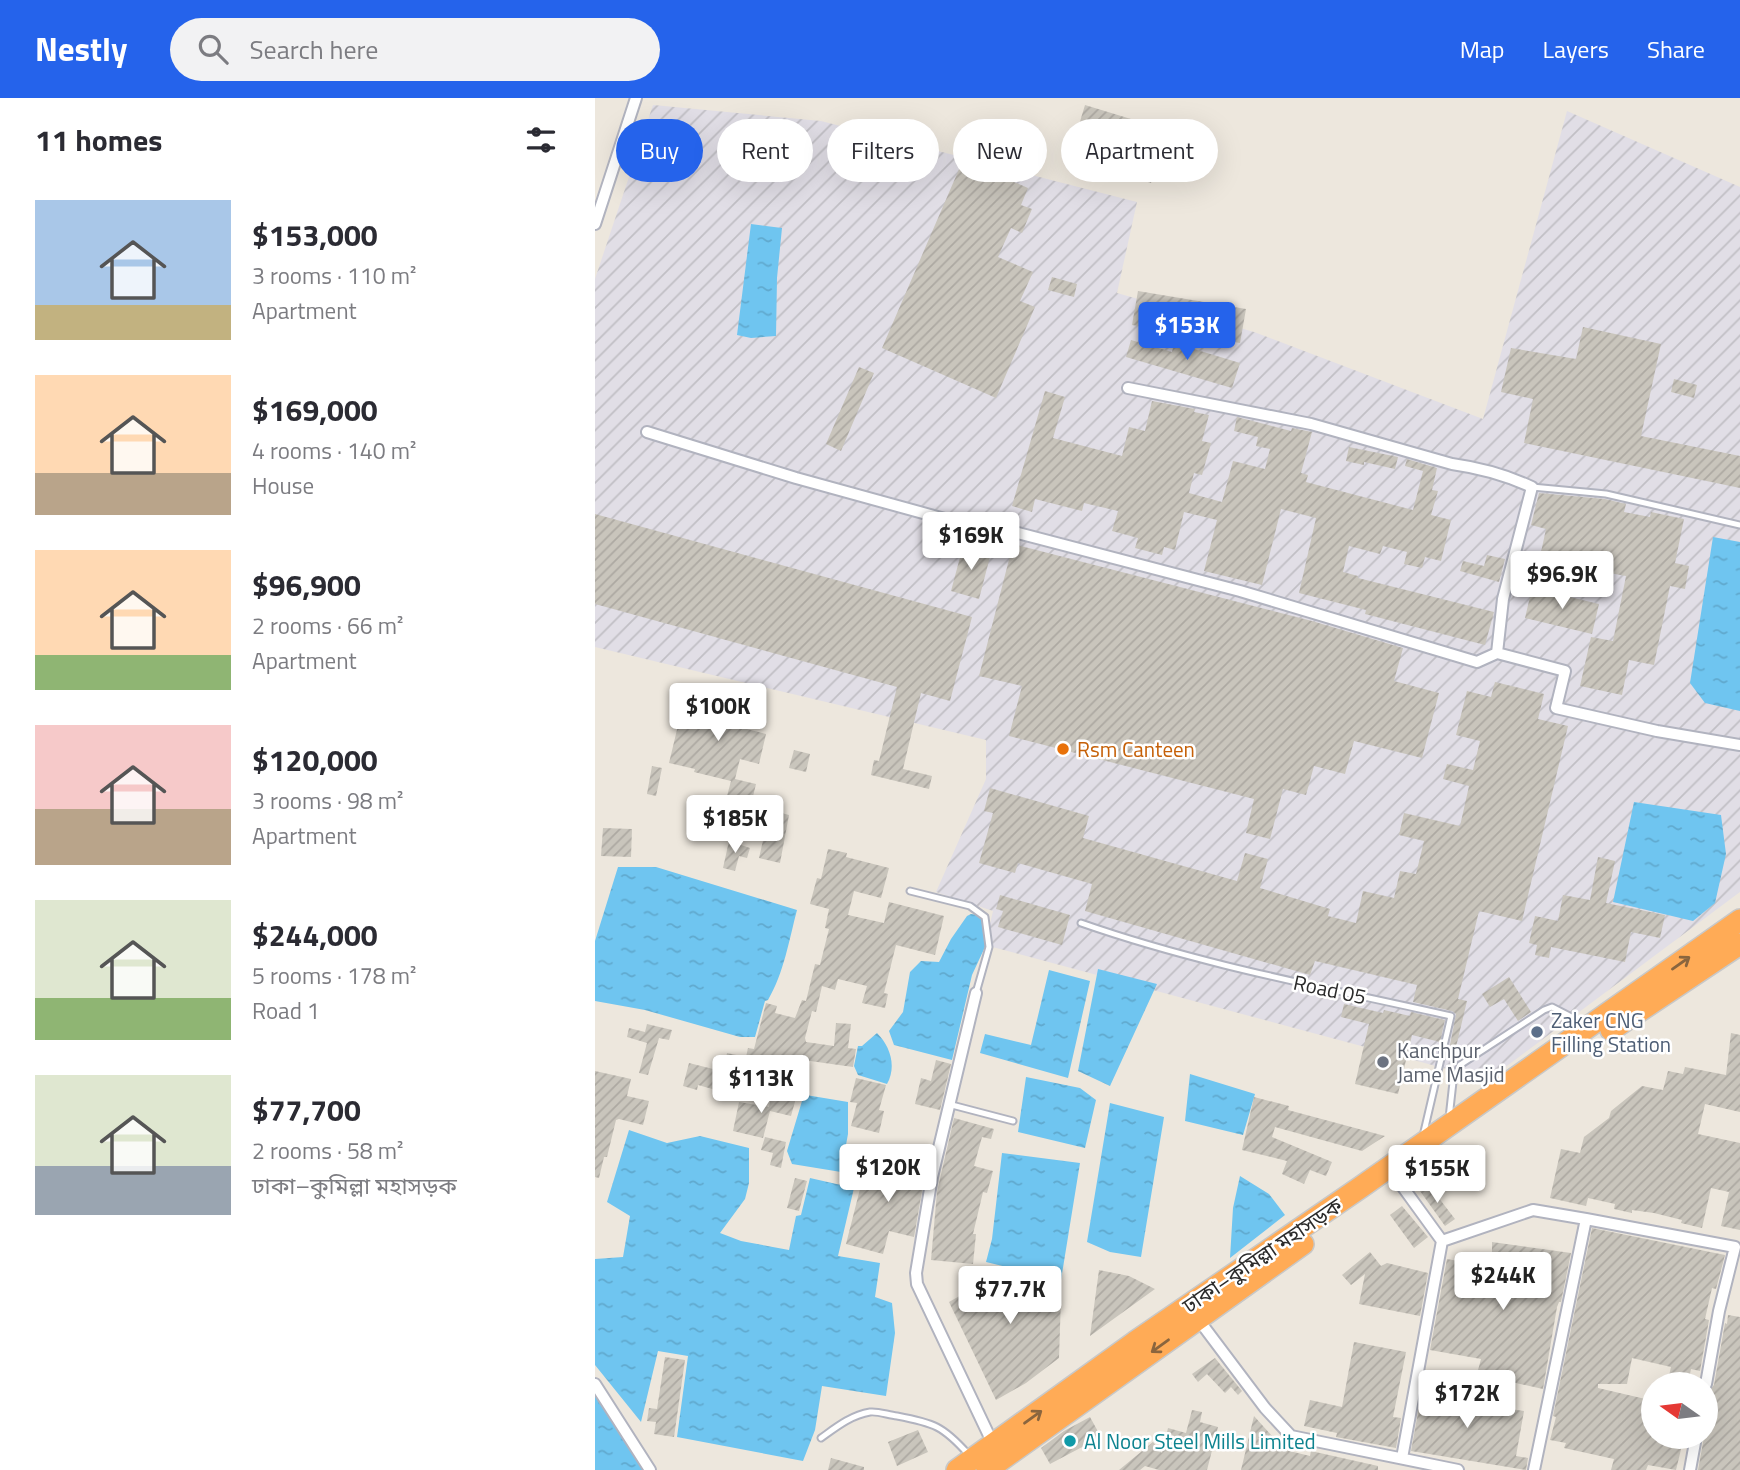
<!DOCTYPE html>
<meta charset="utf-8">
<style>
:root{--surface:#fff;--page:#f2f2f3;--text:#2b2b33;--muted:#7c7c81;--accent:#2563eb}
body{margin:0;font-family:"Titillium Web","Noto Sans Bengali",sans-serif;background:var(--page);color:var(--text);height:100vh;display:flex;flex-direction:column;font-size:26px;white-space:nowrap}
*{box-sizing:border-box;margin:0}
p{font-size:23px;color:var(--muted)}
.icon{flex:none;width:38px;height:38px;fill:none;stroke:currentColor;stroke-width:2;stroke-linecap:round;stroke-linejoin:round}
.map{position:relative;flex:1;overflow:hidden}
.drawer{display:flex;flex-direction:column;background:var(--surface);width:595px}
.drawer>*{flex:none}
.banner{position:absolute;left:21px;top:21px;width:665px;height:63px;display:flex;gap:14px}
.needle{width:46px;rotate:284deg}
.buttons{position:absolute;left:1046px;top:1274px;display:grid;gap:14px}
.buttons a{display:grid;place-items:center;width:77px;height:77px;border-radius:50%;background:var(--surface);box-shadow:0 7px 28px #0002;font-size:35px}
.price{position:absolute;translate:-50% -60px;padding:0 16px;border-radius:7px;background:#fff;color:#222;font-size:23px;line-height:46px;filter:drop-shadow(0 2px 4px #0008)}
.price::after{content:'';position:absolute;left:50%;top:42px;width:21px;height:16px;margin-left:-10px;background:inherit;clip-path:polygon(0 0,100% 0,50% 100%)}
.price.selected{background:var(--accent);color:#fff}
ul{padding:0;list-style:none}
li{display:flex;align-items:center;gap:21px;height:175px;padding:0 35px}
li span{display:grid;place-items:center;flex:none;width:196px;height:140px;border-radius:0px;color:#555}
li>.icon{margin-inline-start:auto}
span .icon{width:84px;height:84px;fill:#fffc;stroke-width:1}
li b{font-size:30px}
h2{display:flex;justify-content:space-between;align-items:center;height:84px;padding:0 35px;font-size:30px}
.chip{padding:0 24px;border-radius:32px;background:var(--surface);box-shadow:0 7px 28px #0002;font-size:24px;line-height:63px}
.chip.selected{background:var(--accent);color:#fff}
header{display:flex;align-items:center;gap:42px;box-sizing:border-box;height:98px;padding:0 35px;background:var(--accent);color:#fff}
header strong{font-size:33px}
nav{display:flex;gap:38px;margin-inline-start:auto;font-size:24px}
.search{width:490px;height:63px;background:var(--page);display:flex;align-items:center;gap:18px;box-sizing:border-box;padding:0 24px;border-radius:38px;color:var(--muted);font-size:26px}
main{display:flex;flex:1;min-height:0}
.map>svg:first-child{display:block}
.industrial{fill:url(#industrial-furrows)}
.water{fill:url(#water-ripples)}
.building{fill:url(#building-hatch)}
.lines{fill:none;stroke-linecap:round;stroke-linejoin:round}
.lane-casing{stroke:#b1b3bf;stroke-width:9}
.street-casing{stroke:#b1b3bf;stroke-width:14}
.highway-casing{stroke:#c8c8c8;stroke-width:24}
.lane{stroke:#fff;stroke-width:5}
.street{stroke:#fff;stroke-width:10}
.highway{stroke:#ffab56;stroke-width:21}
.oneway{stroke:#8a653e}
.food-dot{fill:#e8710a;stroke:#fff;stroke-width:2.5}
.service-dot{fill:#5c6f8a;stroke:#fff;stroke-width:2.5}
.worship-dot{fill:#6b7280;stroke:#fff;stroke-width:2.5}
.culture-dot{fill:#0f9aa8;stroke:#fff;stroke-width:2.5}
.labels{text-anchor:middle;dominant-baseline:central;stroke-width:5;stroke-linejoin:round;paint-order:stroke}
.food-label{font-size:21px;fill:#c56008;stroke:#fff;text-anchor:start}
.street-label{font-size:21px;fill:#2b2b2b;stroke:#fff}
.service-label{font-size:21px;fill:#4e5e75;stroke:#fff;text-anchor:start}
.worship-label{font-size:21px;fill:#5b616d;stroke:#fff;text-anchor:start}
.culture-label{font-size:21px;fill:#0d838f;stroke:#fff;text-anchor:start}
</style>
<header>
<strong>Nestly</strong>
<div class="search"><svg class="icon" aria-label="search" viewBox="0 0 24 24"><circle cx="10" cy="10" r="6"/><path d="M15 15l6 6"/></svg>Search here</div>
<nav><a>Map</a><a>Layers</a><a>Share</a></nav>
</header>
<main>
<section class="drawer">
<h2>11 homes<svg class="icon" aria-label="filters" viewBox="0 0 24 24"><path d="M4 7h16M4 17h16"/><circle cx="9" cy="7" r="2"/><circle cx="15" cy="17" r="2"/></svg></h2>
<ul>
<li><span style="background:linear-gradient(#a9c7e8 75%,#c2b280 0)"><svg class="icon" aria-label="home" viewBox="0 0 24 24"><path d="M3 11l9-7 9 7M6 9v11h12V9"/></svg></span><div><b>$153,000</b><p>3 rooms · 110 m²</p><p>Apartment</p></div></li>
<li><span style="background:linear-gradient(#ffd9b3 70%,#b9a48a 0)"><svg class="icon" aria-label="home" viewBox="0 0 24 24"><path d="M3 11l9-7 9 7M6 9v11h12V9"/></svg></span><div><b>$169,000</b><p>4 rooms · 140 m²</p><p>House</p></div></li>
<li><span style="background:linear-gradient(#ffd9b3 75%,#8fb573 0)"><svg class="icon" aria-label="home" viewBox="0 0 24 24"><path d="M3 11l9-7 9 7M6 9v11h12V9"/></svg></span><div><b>$96,900</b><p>2 rooms · 66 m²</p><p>Apartment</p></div></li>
<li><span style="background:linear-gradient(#f6c9c9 60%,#b9a48a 0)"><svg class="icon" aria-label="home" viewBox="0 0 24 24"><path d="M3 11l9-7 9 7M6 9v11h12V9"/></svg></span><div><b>$120,000</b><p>3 rooms · 98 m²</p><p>Apartment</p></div></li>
<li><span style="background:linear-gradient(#dfe7d0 70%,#8fb573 0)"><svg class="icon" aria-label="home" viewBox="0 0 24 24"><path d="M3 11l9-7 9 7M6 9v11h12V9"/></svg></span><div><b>$244,000</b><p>5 rooms · 178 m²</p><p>Road 1</p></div></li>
<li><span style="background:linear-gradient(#dfe7d0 65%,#9aa5b1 0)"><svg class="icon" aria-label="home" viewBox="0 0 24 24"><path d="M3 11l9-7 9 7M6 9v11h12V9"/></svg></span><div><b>$77,700</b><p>2 rooms · 58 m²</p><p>ঢাকা–কুমিল্লা মহাসড়ক</p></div></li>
</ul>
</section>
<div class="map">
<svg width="1145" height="1372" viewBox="0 0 1145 1372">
<defs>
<pattern id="industrial-furrows" width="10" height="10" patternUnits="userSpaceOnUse" patternTransform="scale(1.75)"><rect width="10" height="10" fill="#e1dee6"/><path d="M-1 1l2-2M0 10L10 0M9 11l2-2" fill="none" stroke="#c1bfc5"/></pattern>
<pattern id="water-ripples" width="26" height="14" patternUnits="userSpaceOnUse" patternTransform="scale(1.75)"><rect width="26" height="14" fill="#6fc5f0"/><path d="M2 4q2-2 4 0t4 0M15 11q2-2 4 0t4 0" fill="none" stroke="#60a9ce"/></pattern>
<pattern id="building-hatch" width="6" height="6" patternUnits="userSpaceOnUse" patternTransform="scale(1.75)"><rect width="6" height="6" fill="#c9c5bc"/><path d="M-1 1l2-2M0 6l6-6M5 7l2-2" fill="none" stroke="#ada9a2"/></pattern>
</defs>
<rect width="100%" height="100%" fill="#ede7dd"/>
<!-- industrial -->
<path class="industrial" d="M58,7L226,23L542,104L522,195L659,234L888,321L972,13L1145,89V794L893,982L390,847L398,813L341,794L391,681V642L0,549V181Z"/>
<!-- water -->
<path class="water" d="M156,126L187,130L182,180L181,238L156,240L142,237Z
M1118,439L1145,444V613L1110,605L1095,585Z
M1039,704L1126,717L1131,756L1120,805L1098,823L1018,804Z
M23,769H61L202,812C194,842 189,875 173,902L170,903L160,939H145L50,912L0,903V843Z
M376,816L383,817L392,827L390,849L377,877L357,962L299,947L294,933L308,914L315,874L326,863L344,864L356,841L372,818Z
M503,871L562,886L515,988L483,973Z
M454,872L495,883L473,980L385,955L390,936L436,947Z
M282,935C295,948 302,968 292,986L263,977L259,968L263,948H267Z
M595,976L660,996L648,1037L590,1023Z
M431,979L485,990L501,1002L490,1050L423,1034Z
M211,997L253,1004V1036L246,1074L197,1066L192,1053L207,1003Z
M515,1005L569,1019L546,1159L515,1154L492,1144Z
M34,1032L72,1045L105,1038L154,1050V1085L150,1101L125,1135L146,1143L194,1152L201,1118L206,1117L215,1080L259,1090L243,1158L285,1165L280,1199L297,1205L300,1235L291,1298L227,1288L220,1332L208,1363L82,1339L93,1258L63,1253L46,1324L0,1267V1161L28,1159L35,1118L12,1104Z
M407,1055L485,1065L466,1182L391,1164L397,1141Z
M645,1078L674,1096L690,1117L635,1160L638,1110Z
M0,1293L49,1372H0Z"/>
<!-- building -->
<path class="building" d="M490,7L572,32L556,85L474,60Z
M368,62L433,90L426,107L437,111L427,135L416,130L403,159L438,174L425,203L440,209L401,300L287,250Z
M457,179L482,186L479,199L453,192Z
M543,193L651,211L645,245L537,227Z
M988,229L1066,246L1046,338L1145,358V390L929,345L938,301L906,294L916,250L981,261Z
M536,242L577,254L579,245L645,265L637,290L531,259Z
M264,269L279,275L246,353L231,346Z
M1079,281L1102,287L1099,300L1076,294Z
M450,293L470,299L458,340L527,358L534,329L550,333L557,303L600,311L599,314L614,317L607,343L616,345L607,377L599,375L594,395L627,404L638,363L670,371L675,351L661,348L663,339L639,333L642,319L696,333L697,330L717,334L706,375L713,377L711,384L818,412L828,373L810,368L812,361L842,370L837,392L843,393L836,417L856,422L846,463L830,459L827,470L809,466L812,454L788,448L785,456L754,448L748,474L763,478V480L899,514L890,547L770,516L771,512L704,495L721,420L686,411L667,487L609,473L622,422L589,414L580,452L569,449L567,457L540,450L543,440L517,433L523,413L489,405L487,413L440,401L437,414L417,408Z
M754,349L803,359L800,371L769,364V367L751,363Z
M944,395L1010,401L1031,406L1029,414L1055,419L1056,414L1089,421L1080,465L1094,468L1090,491L1075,488L1059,567L1034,562L1027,597L985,588L996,539L1018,543L1031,478L1003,473L1001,480L943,468L951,431L936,427Z
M0,416L377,519L355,603L326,595L308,671L337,678L334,691L276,677L279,662L284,663L302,589L0,506Z
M418,446L717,523L808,550L799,583L844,595L827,660L759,643L750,676L719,668L711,697L688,691L675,741L651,735L659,701L414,638L427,588L384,578Z
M368,448L396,455L384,501L356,493Z
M892,457L910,461L904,484L865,473L868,463L889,468Z
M937,490L1004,506L997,536L930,520Z
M900,584L949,596L943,621L973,628L927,823L884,813L863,901L872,903L861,949L855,947L861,916L857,913L818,904L822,887L720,863L715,877L490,813L497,786L423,765L420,775L384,765L398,715L389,713L395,690L494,718L488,740L642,783L650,755L673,761L665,790L735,811L733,818L761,825L768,793L799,800L805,773L821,776L829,743L804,737L809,715L865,728L874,688L848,681L852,666L878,672L885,643L861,637L872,593L896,599Z
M92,590L158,605L152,631L171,636L164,666L145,661L140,681L161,686L153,719L128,713L136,683L99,674L100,671L74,665Z
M199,652L215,656L211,674L194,670Z
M57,668L67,670L61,698L52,696Z
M175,712L194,717L185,765L164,760Z
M8,730L37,731L36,759L6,758Z
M134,743L155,750L152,760L144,758L140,773L128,770Z
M233,751L252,755L251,759L294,770L286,800L259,793L253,817L289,825L294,804L349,818L340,857L301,847L289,895L293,896L290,910L267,905L272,888L243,881L240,892L227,888L221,914L217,913L210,940L211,944L239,948L241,925L256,926L253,950L261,951L258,969L208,962L204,983L145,974L139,997L103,987L102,992L88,988L94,965L118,971L120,958L131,960L132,955L151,959L153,950L159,951L171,905L182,908L180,915L200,920L207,902L211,903L220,866L225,867L234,831L230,830L234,811L215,806L222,780L226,781Z
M1003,759L1020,763L1011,805L1070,817L1065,840L1036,834L1030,864L956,849L954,860L940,857L942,847L934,845L940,818L963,823L968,797L995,802Z
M405,797L475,817L467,847L403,829L408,813L401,811Z
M914,879L936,914L923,923L909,901L895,909L887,896Z
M749,906L788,915L789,912L815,918L816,914L850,922L845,944L817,937L803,996L760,986L774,926L746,919Z
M52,926L77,932L74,942L64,940L53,977L44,975L52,945L32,939L34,930L50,934Z
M1136,935L1145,937V1014L1110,1006L1103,1036L1145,1045V1132L1126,1128L1134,1094L1116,1090L1107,1130L1086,1125L1087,1122L1059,1115L1037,1112V1115L1019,1111L1020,1106L993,1100L991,1108L955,1100L966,1051L985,1055L989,1039L1014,1020L1016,1013L1047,988L1068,992L1073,973L1088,976L1090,969L1131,977Z
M341,962L356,966L345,1012L320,1006L326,980L336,983Z
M0,973L36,981L32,998L54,1003L48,1027L24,1021L21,1022L12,1059H9L4,1080L0,1079Z
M261,980L291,987L284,1012L289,1013L284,1035L256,1028L262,1005L255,1004Z
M177,994L201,1000L196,1018L175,1013L168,1040L138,1033L144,1004L174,1009Z
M659,999L694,1008L693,1012L790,1038L767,1053L680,1029L677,1039L737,1064L731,1078L715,1072L709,1086L687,1076L692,1063L647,1052Z
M359,1020L399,1031L396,1041L387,1039L379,1068L398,1073L392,1095L388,1094L378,1136H381L378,1166L336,1162L342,1094Z
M170,1039L191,1044L186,1070L175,1067L178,1055L166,1052Z
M294,1055L332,1065L319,1139L294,1133L288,1156L251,1146L266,1087L273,1089L279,1068L290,1071Z
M873,1069L885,1083L873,1093L862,1078Z
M200,1080L212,1083L204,1113L192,1110Z
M833,1086L860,1121L850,1128L825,1093Z
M807,1108L833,1139L819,1150L795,1117Z
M997,1130L1130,1157L1121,1191L1117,1190L1110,1221L1114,1222L1105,1273L1096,1271L1093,1286H1072L1076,1269L1037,1260L1032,1286H1003V1290L1059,1303V1339H1089L1081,1372L1053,1367L1051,1372H1016L1019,1361L969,1350L971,1345L955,1342L961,1319L958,1318Z
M897,1144L976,1155L966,1204H964L962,1209L948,1291L907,1282L906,1286L881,1280L886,1261L835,1252L852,1161L897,1169Z
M775,1154L786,1168L792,1165L833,1175L825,1218L764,1206L770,1176L756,1187L747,1177Z
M382,1171L463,1182L466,1200L464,1260L431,1285L401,1302L354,1204L368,1196L372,1179Z
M504,1172L534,1178L560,1191L495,1238Z
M1133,1217L1145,1219V1372H1103L1109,1339H1111L1113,1317H1111V1307L1114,1293L1119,1287L1130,1225L1132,1226Z
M759,1244L811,1254L798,1319L806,1320L801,1350L741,1339L742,1335L709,1328L715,1302L747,1309Z
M70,1259L90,1262L79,1339L59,1336L61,1324L52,1323L54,1310L62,1311Z
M620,1260L647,1293L643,1297L636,1289L630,1295L612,1276L603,1284L597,1276Z
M828,1287L877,1297L875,1305L929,1313L921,1358L933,1360L931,1372L816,1353Z
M597,1312L607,1314L605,1324L623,1329L612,1372H564L550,1368L545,1372H524L558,1344L567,1355L573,1330L591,1335Z
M659,1318L678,1339V1349L715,1358L716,1353L783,1368V1372H646Z
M495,1319L506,1339L455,1366L446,1350L469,1333Z
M323,1332L333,1354L302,1368L293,1344Z
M236,1360L269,1369V1372H233Z"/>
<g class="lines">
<!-- lane casing -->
<g class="lane-casing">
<path id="lane" d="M937,389L1011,396L1145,427
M315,793L375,808L390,819L394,849L381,895
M486,825C606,867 732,890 856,918L828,1038
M353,1006L418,1023
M854,1020L858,984L865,967L949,912L957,909L990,926
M226,1340C240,1330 256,1317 275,1314C283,1313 293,1317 302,1318C339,1325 348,1328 373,1356"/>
</g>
<!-- street casing -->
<g class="street-casing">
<path id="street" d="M0,126L41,0
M533,290L716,326L857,366C886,370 911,377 937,389L908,501L902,555
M52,334L201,380L397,434H419L645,493L882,564L902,555L970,573L961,610L1062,633L1145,647
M381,895L337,1079L321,1175L322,1186L399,1348
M802,1081L847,1143
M991,1121L1140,1149L1124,1213L1111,1286
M603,1221L670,1310L696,1338L863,1372
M0,1286L55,1372
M807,1360L847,1143L938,1112L991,1121L939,1372
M1095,1372L1101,1339"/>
</g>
<!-- highway casing -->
<g class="highway-casing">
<path id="highway" d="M1016,932L1145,846
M362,1372L540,1244L766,1089L1145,822
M392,1372L708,1146"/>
</g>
<!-- lane -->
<use href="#lane" class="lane"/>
<!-- street -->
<use href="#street" class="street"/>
<!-- highway -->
<use href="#highway" class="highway"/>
</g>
<!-- one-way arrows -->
<defs><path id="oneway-shaft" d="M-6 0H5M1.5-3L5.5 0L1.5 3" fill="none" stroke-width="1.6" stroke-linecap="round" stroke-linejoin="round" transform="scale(1.75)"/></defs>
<g class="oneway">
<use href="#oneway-shaft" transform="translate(1086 865) rotate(-35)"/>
<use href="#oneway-shaft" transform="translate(565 1248) rotate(144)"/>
<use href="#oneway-shaft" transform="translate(438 1319) rotate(-36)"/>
</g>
<!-- markers -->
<circle class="food-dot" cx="468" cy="651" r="7"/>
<circle class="service-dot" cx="942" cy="934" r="7"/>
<circle class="worship-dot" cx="788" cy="964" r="7"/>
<circle class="culture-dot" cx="475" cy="1343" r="7"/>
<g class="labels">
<!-- food labels -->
<g class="food-label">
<text x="482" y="651">Rsm Canteen</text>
</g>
<!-- street labels -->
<g class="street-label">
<text transform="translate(735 891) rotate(12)">Road 05</text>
<text transform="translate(667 1157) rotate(-34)">ঢাকা–কুমিল্লা মহাসড়ক</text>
</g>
<!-- service labels -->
<g class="service-label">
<text x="956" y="922">Zaker CNG<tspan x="956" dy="24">Filling Station</tspan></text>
</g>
<!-- worship labels -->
<g class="worship-label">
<text x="802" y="952">Kanchpur<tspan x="802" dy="24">Jame Masjid</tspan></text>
</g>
<!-- culture labels -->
<g class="culture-label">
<text x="489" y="1343">Al Noor Steel Mills Limited</text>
</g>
</g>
</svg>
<div class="buttons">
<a><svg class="needle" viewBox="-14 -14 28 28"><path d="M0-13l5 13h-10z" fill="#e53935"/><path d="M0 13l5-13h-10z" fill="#7c7c81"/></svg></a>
</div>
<b class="price selected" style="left:592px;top:264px">$153K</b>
<b class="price" style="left:376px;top:474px">$169K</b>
<b class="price" style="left:967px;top:513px">$96.9K</b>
<b class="price" style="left:123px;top:645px">$100K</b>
<b class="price" style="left:140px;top:757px">$185K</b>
<b class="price" style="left:166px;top:1017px">$113K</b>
<b class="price" style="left:293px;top:1106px">$120K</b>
<b class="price" style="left:842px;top:1107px">$155K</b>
<b class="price" style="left:908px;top:1214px">$244K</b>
<b class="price" style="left:415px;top:1228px">$77.7K</b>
<b class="price" style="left:872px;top:1332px">$172K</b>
<div class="banner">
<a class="chip selected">Buy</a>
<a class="chip">Rent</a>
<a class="chip">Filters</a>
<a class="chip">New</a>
<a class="chip">Apartment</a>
</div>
</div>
</main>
